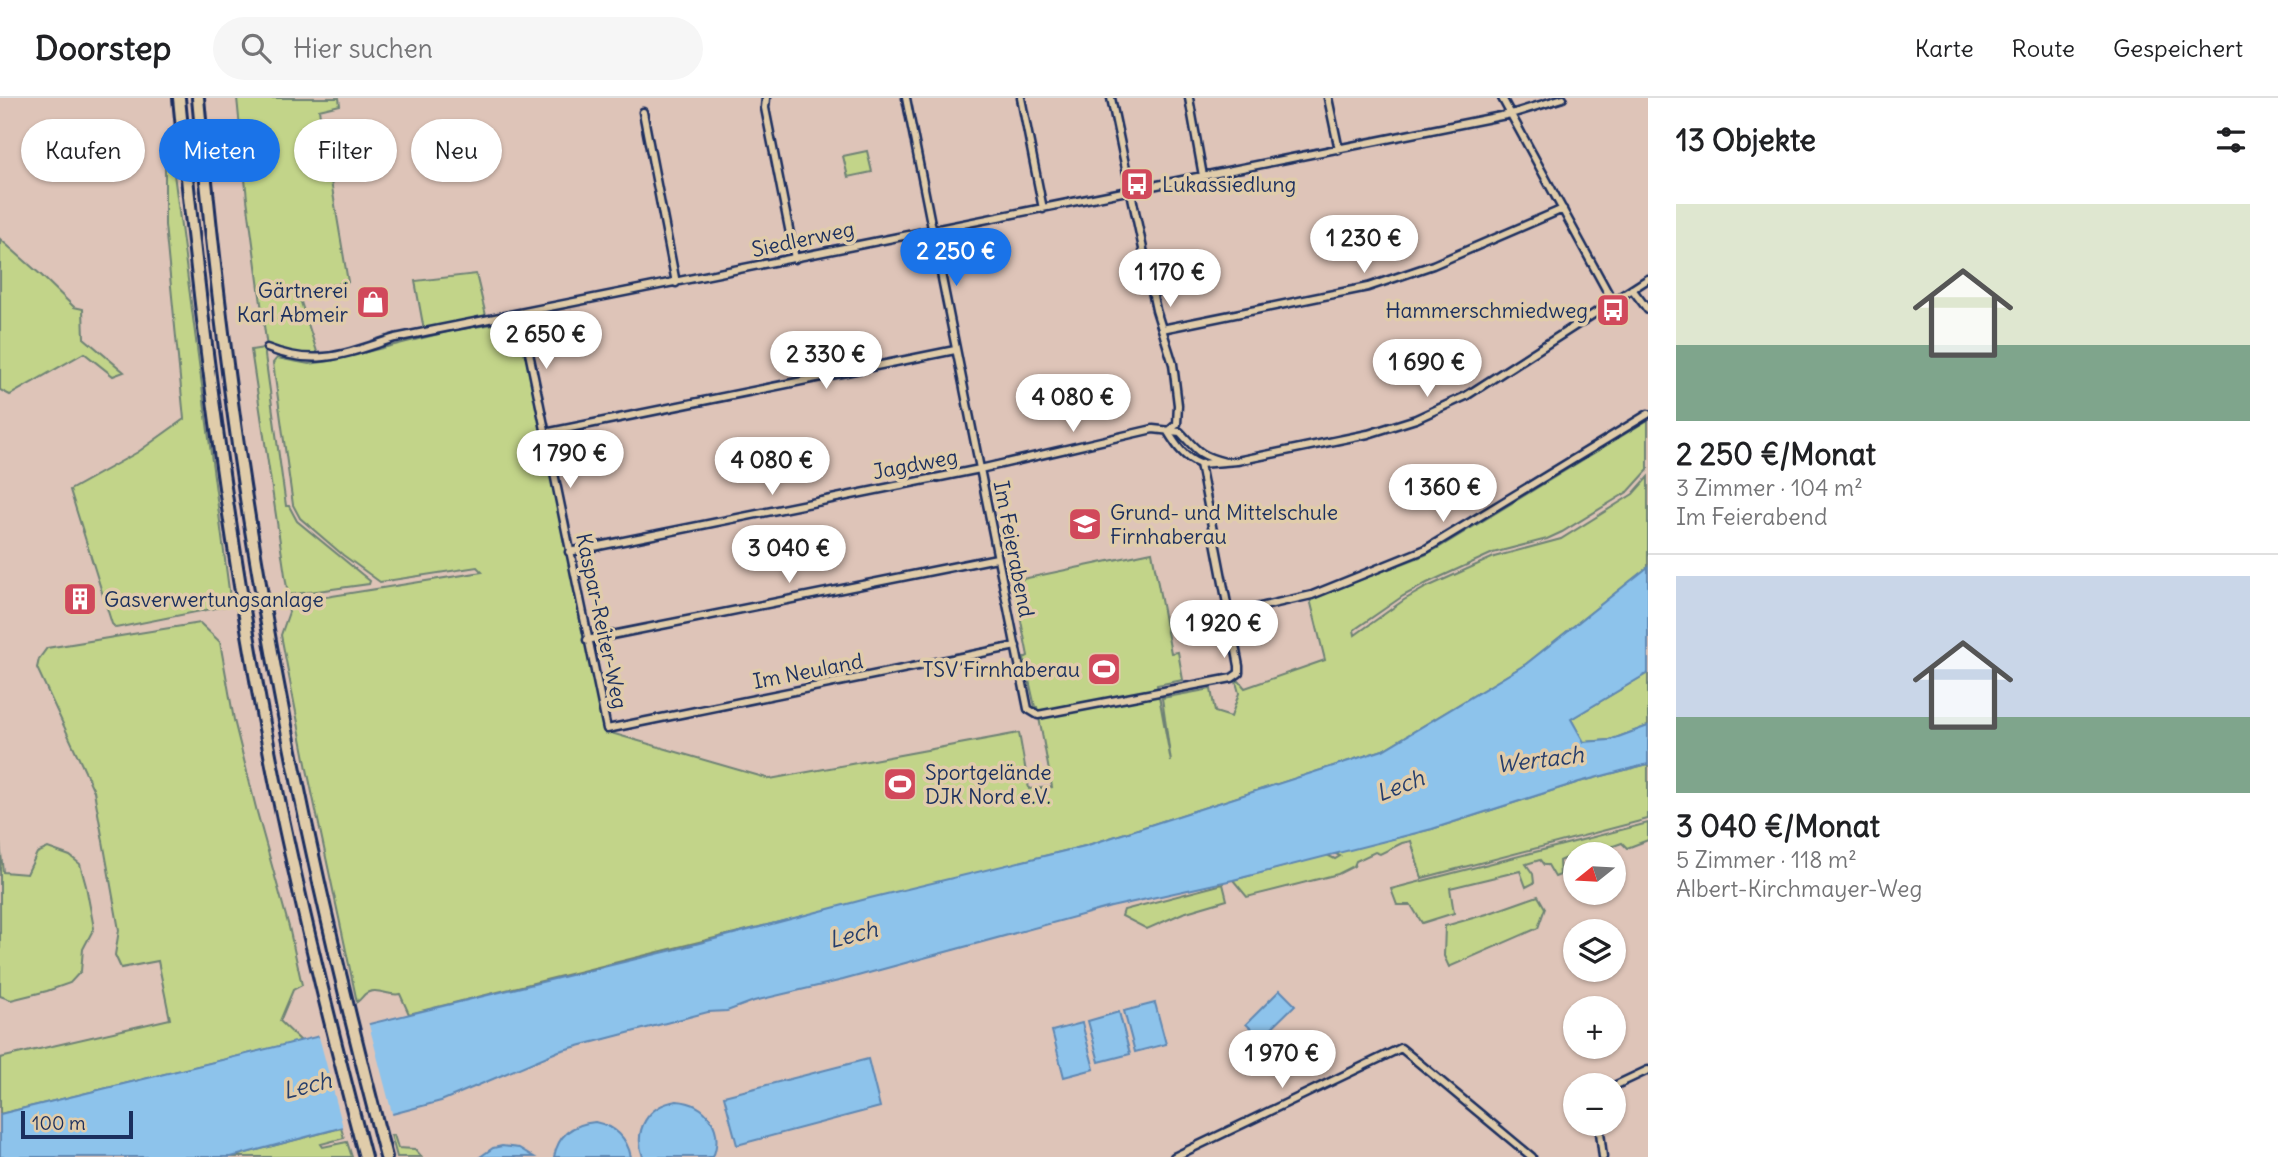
<!DOCTYPE html>
<html lang="de">
<meta charset="utf-8">
<style>
:root{--surface:#fff;--page:#f6f6f6;--text:#202124;--muted:#757577;--line:#e0e0e0;--accent:#1a73e8}
body{margin:0;font-family:Delius,sans-serif;background:var(--page);color:var(--text);height:100vh;display:flex;flex-direction:column;font-size:26px;white-space:nowrap}
*{box-sizing:border-box;margin:0}
p{font-size:23px;color:var(--muted)}
.icon{flex:none;width:38px;height:38px;fill:none;stroke:currentColor;stroke-width:2;stroke-linecap:round;stroke-linejoin:round}
.map{position:relative;flex:1;overflow:hidden}
.side{display:flex;flex-direction:column;background:var(--surface);width:630px}
.side>*{flex:none}
.top-card{position:absolute;left:21px;top:21px;width:665px;height:63px;display:flex;gap:14px}
.needle{width:46px;rotate:252deg}
.controls{position:absolute;left:1563px;top:744px;display:grid;gap:14px}
.controls a{display:grid;place-items:center;width:63px;height:63px;border-radius:50%;background:var(--surface);box-shadow:0 2px 5px #0004;font-size:35px}
.scale{position:absolute;left:21px;bottom:18px;width:112px;box-sizing:border-box;padding-left:7px;border:4px solid #1b2f5e;border-top:0;font-size:19px;line-height:24px;white-space:nowrap;color:#1b2f5e;-webkit-text-stroke:5px #e0ccaa;paint-order:stroke}
.price{position:absolute;translate:-50% -60px;padding:0 16px;border-radius:24px;background:#fff;color:#222;font-size:23px;line-height:46px;filter:drop-shadow(0 2px 4px #0008)}
.price::after{content:'';position:absolute;left:50%;top:42px;width:21px;height:16px;margin-left:-10px;background:inherit;clip-path:polygon(0 0,100% 0,50% 100%)}
.price.on{background:var(--accent);color:#fff}
ul{padding:0;list-style:none}
li{display:grid;align-content:center;gap:14px;height:371px;padding:0 28px}
li+li{border-top:2px solid var(--line)}
li span{display:grid;place-items:center;height:217px;border-radius:0px;color:#555}
li>.icon{margin-inline-start:auto}
span .icon{width:126px;height:126px;fill:#fffc;stroke-width:1}
li b{font-size:30px}
h2{display:flex;justify-content:space-between;align-items:center;height:84px;padding:0 28px;font-size:30px}
.chip{padding:0 24px;border-radius:32px;background:var(--surface);box-shadow:0 2px 5px #0004;font-size:24px;line-height:63px}
.chip.on{background:var(--accent);color:#fff}
header{display:flex;align-items:center;gap:42px;box-sizing:border-box;height:98px;padding:0 35px;background:var(--surface);border-bottom:2px solid var(--line)}
header strong{font-size:33px}
nav{display:flex;gap:38px;margin-inline-start:auto;font-size:24px}
.search{width:490px;height:63px;background:var(--page);display:flex;align-items:center;gap:18px;box-sizing:border-box;padding:0 24px;border-radius:38px;color:var(--muted);font-size:26px}
main{display:flex;flex:1;min-height:0}
.map>svg:first-child{display:block}
.green{fill:#c2d489;stroke:#6e8274;stroke-width:2}
.water{fill:#8dc3eb;stroke:#5f88b3;stroke-width:2}
.pier{fill:#dec4b8}
.lines{fill:none;stroke-linecap:round;stroke-linejoin:round}
.minor-casing{stroke:#1b2f5e;stroke-width:11}
.motorway-casing{stroke:#1b2f5e;stroke-width:16}
.minor{stroke:#e0ccaa;stroke-width:6}
.motorway{stroke:#e0ccaa;stroke-width:10}
.labels{text-anchor:middle;dominant-baseline:central;stroke-width:7;stroke-linejoin:round;paint-order:stroke}
.poi-label{font-size:21px;fill:#1b2f5e;stroke:#e0ccaa;text-anchor:start}
.street-label{font-size:21px;fill:#1b2f5e;stroke:#e0ccaa}
.water-label{font-size:23px;font-style:italic;fill:#263e6c;stroke:#e0ccaa}
</style>
<header>
<strong>Doorstep</strong>
<div class="search"><svg class="icon" aria-label="search" viewBox="0 0 24 24"><circle cx="10" cy="10" r="6"/><path d="M15 15l6 6"/></svg>Hier suchen</div>
<nav><a>Karte</a><a>Route</a><a>Gespeichert</a></nav>
</header>
<main>
<div class="map">
<svg width="1648" height="1059" viewBox="0 0 1648 1059">
<rect width="100%" height="100%" fill="#dec4b8"/>
<filter id="ink" filterUnits="userSpaceOnUse"><feTurbulence type="fractalNoise" baseFrequency=".0143" numOctaves="2"/><feDisplacementMap in="SourceGraphic" scale="14" xChannelSelector="R" yChannelSelector="G"/><feConvolveMatrix kernelMatrix="1 2 1 2 8 2 1 2 1" color-interpolation-filters="sRGB"/></filter>
<g filter="url(#ink)">
<!-- green -->
<path class="green" d="M237,0H339L340,7L319,12L348,184L305,192L300,201L319,260L267,250L247,101Z
M165,38H169L231,507L116,530L112,526L70,392L138,354L184,321L165,127Z
M867,53L872,74L848,79L843,58Z
M0,141L41,177L74,209L83,211L84,240L124,274L113,278L84,255L10,297L0,292Z
M476,176L487,222L424,232L415,183Z
M514,223L520,231L604,633L770,681L1019,635L1029,691L1052,689L1037,609H1035L1024,560L1028,558L1013,483L1152,454L1171,555L1178,554L1183,582L1157,587L1171,664L1162,600L1211,591L1215,614L1231,619L1239,595L1236,584L1239,583L1245,590L1325,562L1310,501L1425,457L1440,449L1648,322V372L1629,393L1562,434L1547,441L1493,455L1427,485L1403,498L1354,532L1355,537L1404,502L1425,490L1494,459L1561,441L1633,396L1648,379V469L1526,566L1383,652L1085,748L409,916L400,896C389,899 376,888 365,896C362,899 360,902 357,904L307,671L281,537L289,514L288,505L482,474L477,469L380,484L343,457L300,420L293,407L273,265L277,260L309,266L330,263L455,232Z
M264,250L286,408H289L297,423L370,483L369,486L288,497L251,252Z
M200,525L220,544L234,622L257,714L289,829L302,887L293,892L280,923L301,943L0,1016V960L170,921L158,863L121,870L115,857L119,832L94,693L37,570L39,561L47,550Z
M1648,575V628L1610,642L1583,644L1571,621Z
M1648,666V721L1422,780L1411,743L1402,745L1380,756L1375,754L1356,763L1354,768L1338,776L1247,799L1233,782L1327,757L1335,761L1340,758L1334,755L1432,731L1579,684Z
M1648,725V742L1627,750L1622,745L1602,752L1591,749L1559,763L1560,777L1555,779L1548,767H1544L1540,762L1526,766L1533,776L1534,785L1526,789L1520,773L1450,790L1454,815L1422,825L1411,807H1397L1391,791Z
M0,745L3,774L27,776L37,755L48,750L70,758L80,766L86,788L94,830L83,851L81,873L70,885L47,893L11,902L0,898Z
M1223,786L1227,802L1183,815L1147,831L1122,818L1124,812Z
M1538,798L1545,810L1538,830L1449,869L1444,858L1445,828L1487,816Z
M341,1030L344,1040L321,1046L323,1049L347,1044L352,1059H231Z
M391,1037H394L398,1050L415,1051L422,1059H397Z"/>
<!-- water -->
<path class="water" d="M1648,469V575L1571,621L1584,644L1610,642L1648,628V666L1579,684L1432,731L1233,782L1111,809L843,882L754,903L727,913L708,914L559,953L441,1003L231,1059H0V1016L673,852L870,800L1085,748L1383,652L1526,566Z
M1280,892L1295,907L1261,940L1246,926Z
M1155,905L1166,946L1135,954L1124,913Z
M1119,914L1130,956L1099,964L1088,923Z
M1082,925L1094,971L1064,979L1052,933Z
M868,961L880,1009L737,1047L724,998Z
M677,1003C707,1005 724,1031 713,1059H643C633,1032 648,1007 677,1003Z
M595,1024C615,1028 627,1039 631,1059H554C558,1037 573,1026 595,1024Z
M502,1048L519,1050L534,1059H480L493,1050Z"/>
<!-- pier -->
<path class="pier" d="M368,923L393,1019L344,1033L318,935Z"/>
<g class="lines">
<!-- minor casing -->
<g class="minor-casing">
<path id="minor" d="M766,0L765,10L795,161
M906,0L1028,611L1038,617L1232,580L1239,575V568L1200,366
M1021,0L1043,111
M1111,0L1156,212L1173,266L1178,307L1177,326L1169,333
M1189,0L1203,78
M1328,0L1339,52
M1502,0L1613,204
M643,14L676,185
M1632,191L1648,212
M521,216L607,631L1016,548
M1162,231L1368,189L1433,167L1563,111
M267,250C317,270 347,255 395,240L1511,16L1563,0
M1168,334C1176,347 1184,360 1200,366L1237,363L1368,336L1416,321L1466,298L1648,181
M545,335L955,252
M569,454L980,371L1153,331L1180,334C1198,353 1198,357 1225,364
M1229,516L1312,497L1426,451L1648,316
M587,542L997,460
M1614,988L1648,972
M1599,1026L1603,1059
M1174,1059L1401,950L1532,1059"/>
</g>
<!-- motorway casing -->
<g class="motorway-casing">
<path id="motorway" d="M179,0C202,237 232,474 280,707C305,825 334,942 365,1059
M198,0C212,154 230,309 256,462C289,663 334,862 386,1059"/>
</g>
<!-- minor -->
<use href="#minor" class="minor"/>
<!-- motorway -->
<use href="#motorway" class="motorway"/>
</g>
</g>
<!-- icons -->
<defs>
<g id="bus-square" transform="scale(1.75)"><rect x="-9" y="-9" width="18" height="18" rx="4" fill="#d1495b" stroke="#e0ccaa"/><path d="M-5-6H5V4H4V6H2V4H-2V6H-4V4H-5ZM-3.5-4V0h7V-4ZM-3.5 1.2v1.5H-2V1.2ZM2 1.2v1.5H3.5V1.2Z" fill="#fff"/></g>
<g id="shop-square" transform="scale(1.75)"><rect x="-9" y="-9" width="18" height="18" rx="4" fill="#d1495b" stroke="#e0ccaa"/><path d="M-5-2.5h2.3a2.7 3.5 0 0 1 5.4 0H5L5.5 6h-11ZM-1.5-2.5h3a1.5 2.3 0 0 0-3 0Z" fill="#fff"/></g>
<g id="school-square" transform="scale(1.75)"><rect x="-9" y="-9" width="18" height="18" rx="4" fill="#d1495b" stroke="#e0ccaa"/><path d="M0-5L7-2L0 1L-7-2ZM-4 1L0 2.5L4 1V4Q0 6-4 4Z" fill="#fff"/></g>
<g id="building-square" transform="scale(1.75)"><rect x="-9" y="-9" width="18" height="18" rx="4" fill="#d1495b" stroke="#e0ccaa"/><path d="M-4-6H4V6H1V3H-1V6H-4ZM-2.5-4.3h1.7v1.8h-1.7ZM.8-4.3h1.7v1.8H.8ZM-2.5-1h1.7V.8h-1.7ZM.8-1h1.7V.8H.8Z" fill="#fff"/></g>
<g id="stadium-square" transform="scale(1.75)"><rect x="-9" y="-9" width="18" height="18" rx="4" fill="#d1495b" stroke="#e0ccaa"/><path d="M0-5a6.5 5 0 1 0 0 10a6.5 5 0 1 0 0-10ZM-3.5-1.8h7v3.6h-7Z" fill="#fff"/></g>
</defs>
<g fill-rule="evenodd">
<use href="#bus-square" x="1137" y="86"/>
<use href="#shop-square" x="373" y="204"/>
<use href="#bus-square" x="1613" y="212"/>
<use href="#school-square" x="1085" y="426"/>
<use href="#building-square" x="80" y="501"/>
<use href="#stadium-square" x="1104" y="571"/>
<use href="#stadium-square" x="900" y="686"/>
</g>
<g class="labels">
<!-- poi labels -->
<g class="poi-label">
<text x="1162" y="86">Lukassiedlung</text>
<text x="348" y="192" text-anchor="end">Gärtnerei<tspan x="348" dy="24">Karl Abmeir</tspan></text>
<text x="1588" y="212" text-anchor="end">Hammerschmiedweg</text>
<text x="1110" y="414">Grund- und Mittelschule<tspan x="1110" dy="24">Firnhaberau</tspan></text>
<text x="104" y="501">Gasverwertungsanlage</text>
<text x="1080" y="571" text-anchor="end">TSV Firnhaberau</text>
<text x="925" y="674">Sportgelände<tspan x="925" dy="24">DJK Nord e.V.</tspan></text>
</g>
<!-- street labels -->
<g class="street-label">
<text transform="translate(803 141) rotate(-12)">Siedlerweg</text>
<text transform="translate(915 366) rotate(-11)">Jagdweg</text>
<text transform="translate(1014 451) rotate(79)">Im Feierabend</text>
<text transform="translate(602 523) rotate(78)">Kaspar-Reiter-Weg</text>
<text transform="translate(808 573) rotate(-11)">Im Neuland</text>
</g>
<!-- water labels -->
<g class="water-label">
<text transform="translate(1540 661) rotate(-7)">Wertach</text>
<text transform="translate(1400 687) rotate(-21)">Lech</text>
<text transform="translate(853 836) rotate(-14)">Lech</text>
<text transform="translate(307 987) rotate(-14)">Lech</text>
</g>
</g>
</svg>
<div class="controls">
<a><svg class="needle" viewBox="-14 -14 28 28"><path d="M0-13l5 13h-10z" fill="#e53935"/><path d="M0 13l5-13h-10z" fill="#757577"/></svg></a>
<a><svg class="icon" aria-label="layers" viewBox="0 0 24 24"><path d="M12 4l9 5-9 5-9-5zM3 14l9 5 9-5"/></svg></a>
<a>+</a>
<a>−</a>
</div>
<div class="scale">100 m</div>
<b class="price" style="left:1364px;top:177px">1 230 €</b>
<b class="price on" style="left:956px;top:190px">2 250 €</b>
<b class="price" style="left:1170px;top:211px">1 170 €</b>
<b class="price" style="left:546px;top:273px">2 650 €</b>
<b class="price" style="left:826px;top:293px">2 330 €</b>
<b class="price" style="left:1427px;top:301px">1 690 €</b>
<b class="price" style="left:1073px;top:336px">4 080 €</b>
<b class="price" style="left:570px;top:392px">1 790 €</b>
<b class="price" style="left:772px;top:399px">4 080 €</b>
<b class="price" style="left:1443px;top:426px">1 360 €</b>
<b class="price" style="left:789px;top:487px">3 040 €</b>
<b class="price" style="left:1224px;top:562px">1 920 €</b>
<b class="price" style="left:1282px;top:992px">1 970 €</b>
<div class="top-card">
<a class="chip">Kaufen</a>
<a class="chip on">Mieten</a>
<a class="chip">Filter</a>
<a class="chip">Neu</a>
</div>
</div>
<section class="side">
<h2>13 Objekte<svg class="icon" aria-label="filters" viewBox="0 0 24 24"><path d="M4 7h16M4 17h16"/><circle cx="9" cy="7" r="2"/><circle cx="15" cy="17" r="2"/></svg></h2>
<ul>
<li><span style="background:linear-gradient(#dfe7d0 65%,#7fa58c 0)"><svg class="icon" aria-label="home" viewBox="0 0 24 24"><path d="M3 11l9-7 9 7M6 9v11h12V9"/></svg></span><div><b>2 250 €/Monat</b><p>3 Zimmer · 104 m²</p><p>Im Feierabend</p></div></li>
<li><span style="background:linear-gradient(#c9d6e8 65%,#7fa58c 0)"><svg class="icon" aria-label="home" viewBox="0 0 24 24"><path d="M3 11l9-7 9 7M6 9v11h12V9"/></svg></span><div><b>3 040 €/Monat</b><p>5 Zimmer · 118 m²</p><p>Albert-Kirchmayer-Weg</p></div></li>
</ul>
</section>
</main>
